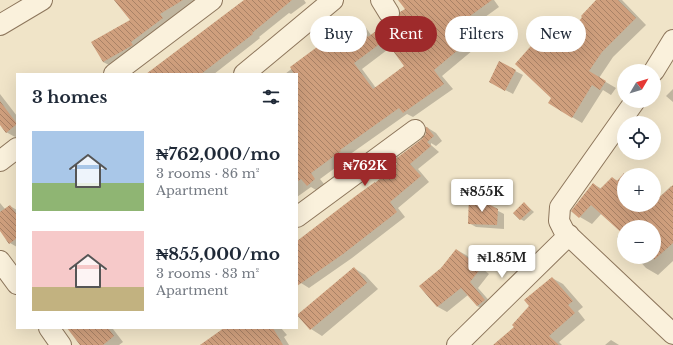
<!DOCTYPE html>
<meta charset="utf-8">
<style>
:root{--surface:#fff;--page:#f6f6f7;--text:#1f2937;--muted:#747a83;--accent:#9e2a2b}
body{margin:0;font-family:"Libre Baskerville",serif;background:var(--page);color:var(--text);height:100vh;display:flex;flex-direction:column;font-size:15px;white-space:nowrap}
*{box-sizing:border-box;margin:0}
p{font-size:13px;color:var(--muted)}
.icon{flex:none;width:22px;height:22px;fill:none;stroke:currentColor;stroke-width:2;stroke-linecap:round;stroke-linejoin:round}
.map{position:relative;flex:1;overflow:hidden}
.sheet{position:absolute;left:16px;top:73px;width:282px;height:256px;display:flex;flex-direction:column;background:var(--surface);border-radius:0px;box-shadow:0 4px 16px #0002}
.sheet>*{flex:none}
.hud{position:absolute;left:310px;top:16px;width:303px;height:36px;display:flex;gap:8px}
.needle{width:26px;rotate:52deg}
.buttons{position:absolute;left:617px;top:64px;display:grid;gap:8px}
.buttons a{display:grid;place-items:center;width:44px;height:44px;border-radius:50%;background:var(--surface);box-shadow:0 4px 16px #0002;font-size:20px}
.price{position:absolute;translate:-50% -34px;padding:0 9px;border-radius:4px;background:#fff;color:#222;font-size:13px;line-height:26px;filter:drop-shadow(0 1px 2px #0008)}
.price::after{content:'';position:absolute;left:50%;top:24px;width:12px;height:9px;margin-left:-6px;background:inherit;clip-path:polygon(0 0,100% 0,50% 100%)}
.price.current{background:var(--accent);color:#fff}
ul{padding:0;list-style:none}
li{display:flex;align-items:center;gap:12px;height:100px;padding:0 16px}
li span{display:grid;place-items:center;flex:none;width:112px;height:80px;border-radius:0px;color:#555}
li>.icon{margin-inline-start:auto}
span .icon{width:48px;height:48px;fill:#fffc;stroke-width:1}
li b{font-size:17px}
h2{display:flex;justify-content:space-between;align-items:center;height:48px;padding:0 16px;font-size:17px}
.tag{padding:0 14px;border-radius:18px;background:var(--surface);box-shadow:0 4px 16px #0002;font-size:14px;line-height:36px}
.tag.current{background:var(--accent);color:#fff}
.map>svg:first-child{display:block}
.shadow{fill:#0003;fill-rule:evenodd}
.building{fill:url(#building-back-hatch);fill-rule:evenodd}
.lines{fill:none;stroke-linecap:round;stroke-linejoin:round}
.minor-casing{stroke:#8d765c;stroke-width:22}
.minor{stroke:#faf1dc;stroke-width:20}
</style>
<div class="map">
<svg width="673" height="345" viewBox="0 0 673 345">
<defs>
<pattern id="building-back-hatch" width="6" height="6" patternUnits="userSpaceOnUse"><rect width="6" height="6" fill="#cf9f7d"/><path d="M-1 5l2 2M0 0l6 6M5-1l2 2" fill="none" stroke="#a98266"/></pattern>
</defs>
<rect width="100%" height="100%" fill="#f0e4c8"/>
<!-- shadow -->
<path class="shadow" d="M120,0H202L169,20L172,24L113,67L103,62L131,20Z
M245,0H304L306,3L291,14L289,13L259,37L260,38L214,74H147Z
M399,0H494L499,7L467,30L479,45L442,76L453,89L413,117L407,114L349,155L350,157L320,179L324,184L316,190L311,187L297,197V74H285L355,20L364,25L371,35L396,23L406,9ZM391,47L405,66L376,88L362,69Z
M598,0H622L646,25L613,57L599,78L616,88L611,95L603,90L582,123L572,117L552,97L544,42L554,27L570,37Z
M500,63L523,75L513,94L498,86Z
M673,89V102L666,96Z
M0,94L17,116V138L6,132L0,123Z
M428,128L436,133L442,141L436,146L431,143V145L439,152L418,169L429,182L398,208L405,217L352,258L309,288L301,283H297V243L399,165L423,140L427,135Z
M624,175V205H654V198L656,201L671,186L673,188V261L658,275L646,268L636,257H654V227H624V244L617,237L623,232L602,213L592,224L580,217L573,211L593,184L602,189L612,178L618,181Z
M470,196L504,214V229L476,227L469,223Z
M0,203L5,209L10,206L17,210V247L10,243L0,229Z
M524,203L534,212L524,221L520,219Z
M457,250L466,255L489,274L478,288L493,305L487,311L477,306L468,295L447,312L438,307L421,286L441,269Z
M354,268L365,275L378,289L322,336L311,329Z
M552,278L563,284L583,307L578,311L585,320L559,342L562,345H494L515,327Z
M68,328H116L113,329L123,342L119,345H81Z
M225,328H281L287,335L284,337L289,345H203Z
M611,340L619,345H605Z"/>
<!-- building -->
<path class="building" d="M114,0H183L160,14L163,18L131,42L133,45L103,62L91,42L130,20Z
M244,0H292L252,33L253,34L201,74H146Z
M398,0H492L459,24L471,39L434,70L444,84L403,113L399,108L340,150L341,151L311,173L315,179L307,186L301,179L297,182V74H294L290,67L355,19L368,37L385,24H390L395,23L399,18L400,12L405,9ZM385,40L404,66L373,89L354,63Z
M596,0H618L636,18L602,52L589,71L606,81L600,90L592,85L572,118L548,103L551,98L515,64L538,38L544,41L554,26L569,36L582,17L581,16Z
M499,61L516,70L505,91L489,82Z
M0,101L17,124L6,133L0,125Z
M426,127H427L434,136L427,142L431,146L410,164L421,176L390,202L397,212L343,254L297,286V241L357,195L375,182V183L397,164L394,160L422,139L426,134Z
M624,173V205H654V202L673,185V243L654,260V227H624V235L591,205L579,218L571,211L593,183L600,189L612,177L617,181Z
M469,194L498,209L497,225L468,224Z
M524,202L531,210L520,220L513,213Z
M10,205L17,215V238L9,244L0,231V212Z
M456,249L481,268L470,282L485,300L477,306L461,288L437,307L419,286L441,268Z
M354,267L367,283L310,330L297,315Z
M552,277L573,301L568,305L575,313L549,336L559,345H493L514,327L512,325L529,306L524,300Z
M67,328H108L114,336L103,345H80Z
M224,328H273L283,345H200Z"/>
<g class="lines">
<!-- minor casing -->
<g class="minor-casing">
<path id="minor" d="M381,0L389,13
M0,25L42,0
M654,71L673,40
M114,74L212,0
M244,74L333,0
M635,101L560,207L559,221L564,231L673,334
M0,161L17,148
M297,217L415,130
M0,261L17,284
M49,328L61,345
M457,345L569,235"/>
</g>
<!-- minor -->
<use href="#minor" class="minor"/>
</g>
</svg>
<div class="buttons">
<a><svg class="needle" viewBox="-14 -14 28 28"><path d="M0-13l5 13h-10z" fill="#e53935"/><path d="M0 13l5-13h-10z" fill="#747a83"/></svg></a>
<a><svg class="icon" aria-label="locate" viewBox="0 0 24 24"><circle cx="12" cy="12" r="6"/><path d="M12 2v4M12 18v4M2 12h4M18 12h4"/></svg></a>
<a>+</a>
<a>−</a>
</div>
<b class="price current" style="left:365px;top:187px">₦762K</b>
<b class="price" style="left:482px;top:213px">₦855K</b>
<b class="price" style="left:502px;top:279px">₦1.85M</b>
<div class="hud">
<a class="tag">Buy</a>
<a class="tag current">Rent</a>
<a class="tag">Filters</a>
<a class="tag">New</a>
</div>
<section class="sheet">
<h2>3 homes<svg class="icon" aria-label="filters" viewBox="0 0 24 24"><path d="M4 7h16M4 17h16"/><circle cx="9" cy="7" r="2"/><circle cx="15" cy="17" r="2"/></svg></h2>
<ul>
<li><span style="background:linear-gradient(#a9c7e8 65%,#8fb573 0)"><svg class="icon" aria-label="home" viewBox="0 0 24 24"><path d="M3 11l9-7 9 7M6 9v11h12V9"/></svg></span><div><b>₦762,000/mo</b><p>3 rooms · 86 m²</p><p>Apartment</p></div></li>
<li><span style="background:linear-gradient(#f6c9c9 70%,#c2b280 0)"><svg class="icon" aria-label="home" viewBox="0 0 24 24"><path d="M3 11l9-7 9 7M6 9v11h12V9"/></svg></span><div><b>₦855,000/mo</b><p>3 rooms · 83 m²</p><p>Apartment</p></div></li>
</ul>
</section>
</div>
